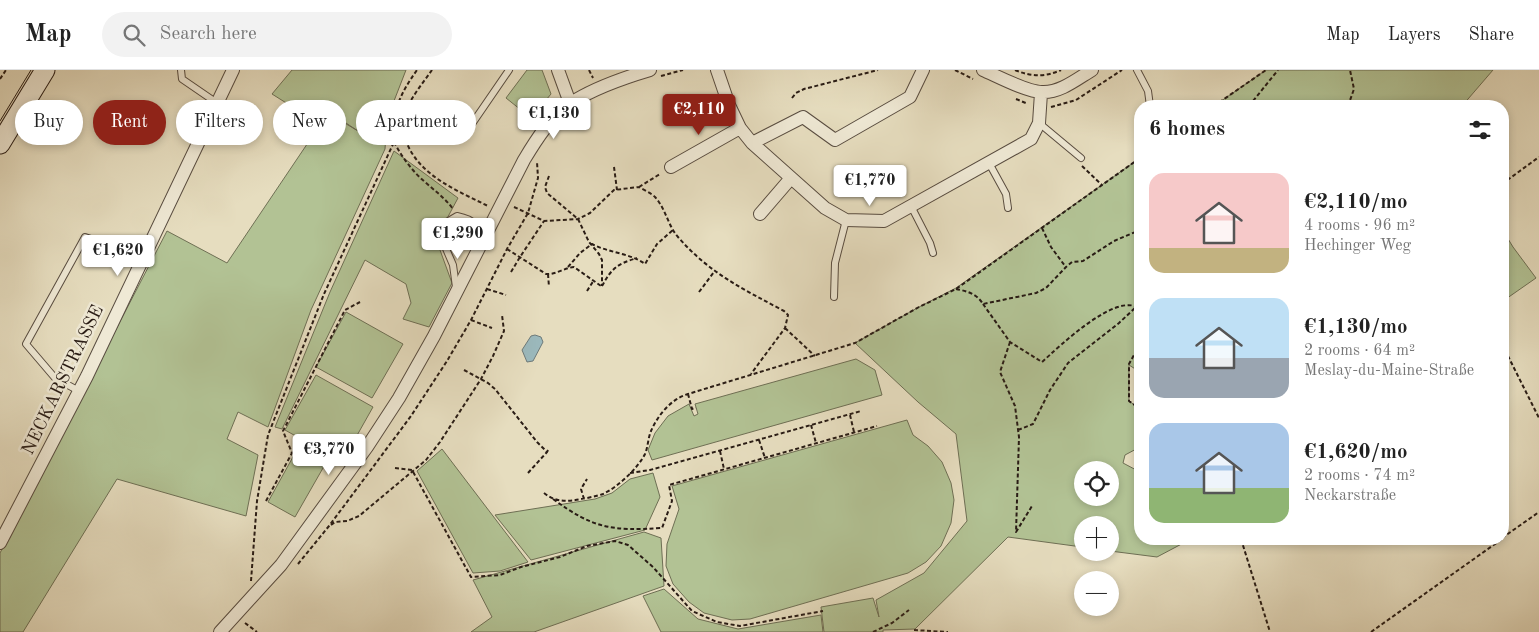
<!DOCTYPE html>
<meta charset="utf-8">
<style>
:root{--surface:#fff;--page:#f2f2f2;--text:#222;--muted:#767676;--line:#e0e0e0;--accent:#8f2418}
body{margin:0;font-family:"Old Standard TT",serif;background:var(--page);color:var(--text);height:100vh;display:flex;flex-direction:column;font-size:19px;white-space:nowrap}
*{box-sizing:border-box;margin:0}
p{font-size:16px;color:var(--muted)}
.icon{flex:none;width:28px;height:28px;fill:none;stroke:currentColor;stroke-width:2;stroke-linecap:round;stroke-linejoin:round}
.map{position:relative;flex:1;overflow:hidden}
.details{position:absolute;left:1134px;top:30px;width:375px;height:445px;display:flex;flex-direction:column;background:var(--surface);border-radius:20px;box-shadow:0 2px 8px #0003}
.details>*{flex:none}
.hud{position:absolute;left:15px;top:30px;width:475px;height:45px;display:flex;gap:10px}
.fabs{position:absolute;left:1074px;top:391px;display:grid;gap:10px}
.fabs a{display:grid;place-items:center;width:45px;height:45px;border-radius:50%;background:var(--surface);box-shadow:0 2px 8px #0003;font-size:25px}
.price{position:absolute;translate:-50% -42px;padding:0 11px;border-radius:5px;background:#fff;color:#222;font-size:16px;line-height:32px;filter:drop-shadow(0 1px 2px #0008)}
.price::after{content:'';position:absolute;left:50%;top:30px;width:15px;height:11px;margin-left:-8px;background:inherit;clip-path:polygon(0 0,100% 0,50% 100%)}
.price.current{background:var(--accent);color:#fff}
ul{padding:0;list-style:none}
li{display:flex;align-items:center;gap:15px;height:125px;padding:0 15px}
li span{display:grid;place-items:center;flex:none;width:140px;height:100px;border-radius:15px;color:#555}
li>.icon{margin-inline-start:auto}
span .icon{width:60px;height:60px;fill:#fffc;stroke-width:1}
li b{font-size:21px}
h2{display:flex;justify-content:space-between;align-items:center;height:60px;padding:0 15px;font-size:21px}
.chip{padding:0 18px;border-radius:22px;background:var(--surface);box-shadow:0 2px 8px #0003;font-size:18px;line-height:45px}
.chip.current{background:var(--accent);color:#fff}
header{display:flex;align-items:center;gap:30px;box-sizing:border-box;height:70px;padding:0 25px;background:var(--surface);border-bottom:1px solid var(--line)}
header strong{font-size:24px}
nav{display:flex;gap:28px;margin-inline-start:auto;font-size:18px}
.search{width:350px;height:45px;background:var(--page);display:flex;align-items:center;gap:12px;box-sizing:border-box;padding:0 18px;border-radius:28px;color:var(--muted);font-size:19px}
.map>svg:first-child{display:block}
.green{fill:#b2c294;stroke:#6e6f54;fill-rule:evenodd}
.water{fill:#9bb9bd;stroke:#6d7a7a}
.lines{fill:none;stroke-linecap:round;stroke-linejoin:round}
.lane-casing{stroke:#584c40;stroke-width:8}
.street-casing{stroke:#584c40;stroke-width:14}
.secondary-casing{stroke:#291c15;stroke-width:21}
.path{stroke:#291c15;stroke-width:2;stroke-dasharray:4 2.5;stroke-linecap:butt}
.lane{stroke:#efe9d5;stroke-width:6}
.street{stroke:#efe9d5;stroke-width:12}
.secondary{stroke:#efe9d5;stroke-width:19}
.tram{stroke:#291c15;stroke-width:1}
.labels{text-anchor:middle;dominant-baseline:central;stroke-width:5;stroke-linejoin:round;paint-order:stroke}
.street-label{font-size:18px;fill:#291c15;stroke:#efe9d5}
</style>
<header>
<strong>Map</strong>
<div class="search"><svg class="icon" aria-label="search" viewBox="0 0 24 24"><circle cx="10" cy="10" r="6"/><path d="M15 15l6 6"/></svg>Search here</div>
<nav><a>Map</a><a>Layers</a><a>Share</a></nav>
</header>
<div class="map">
<svg width="1539" height="562" viewBox="0 0 1539 562">
<rect width="100%" height="100%" fill="#e6ddbf"/>
<filter id="stains"><feTurbulence type="fractalNoise" baseFrequency=".004" numOctaves="4"/><feColorMatrix values="0 0 0 0 .2 0 0 0 0 .09 0 0 0 0 .02 0 0 0 .5 -.17"/></filter>
<radialGradient id="worn" r=".72"><stop offset=".6" stop-color="#630" stop-opacity="0"/><stop offset="1" stop-color="#630" stop-opacity=".3"/></radialGradient>
<!-- green -->
<path class="green" d="M292,0H406L387,49L385,79L311,240L268,357L238,342L227,369L258,385L246,446L117,409L23,562H0V483L167,161L227,193L328,43L358,61L328,41L318,53L272,24Z
M527,0H542L551,24L531,48L506,28Z
M1266,0H1493L1462,36H1214Z
M394,81L458,128L436,169L452,213L429,257L403,249L411,233L406,214L365,190L282,359L275,357L330,222Z
M1140,88V302L1129,295V331L1140,339V377L1125,385L1123,393L1140,402V469H1191L1157,487L1110,481V455H1082V477L1008,467L915,559L883,560V562H824L821,537L873,528L879,547L876,530L924,503L967,451L956,364L918,332L855,273L919,237L956,218ZM1082,400H1110V428H1082Z
M1502,159L1513,177L1536,208L1503,231Z
M346,242L403,274L372,328L316,297Z
M856,289L875,300L882,325L652,390L648,380L655,363L668,346L689,334L694,346L698,344L695,334Z
M316,305L373,337L342,392L285,360Z
M907,350L913,365L928,376L942,392L951,413L954,430L951,453L941,476L926,492L908,503L750,549L732,550L704,543L689,532L673,514L666,496L667,474L679,439L672,416Z
M299,376L327,391L295,447L268,432Z
M442,379L528,492L500,501L473,503L417,401Z
M653,403L660,427L645,460L531,490L495,445L595,429L612,423L630,409Z
M644,462L661,468L664,516L534,562H471L492,547L473,510Z
M664,519L698,549L738,559L821,545L823,562H661L643,526Z"/>
<!-- water -->
<path class="water" d="M535,265L541,267L543,272L533,291L527,292L522,280L531,266Z"/>
<g class="lines">
<!-- lane casing -->
<g class="lane-casing">
<path id="lane" d="M181,0L182,9L217,33
M1137,0L1148,21L1150,36
M1039,53L1081,88
M463,67L509,0
M989,93L1006,124L1008,138
M911,136L930,173L933,183
M456,217L453,195L441,167L445,153L457,146C476,150 476,154 479,172
M834,227L835,193L846,150
M79,321L55,308L26,274L85,167L143,187"/>
</g>
<!-- street casing -->
<g class="street-casing">
<path id="street" d="M558,0L570,33
M717,0L729,35L740,58L752,73L825,138L846,150L884,151L1031,69L1039,53L1041,23
M983,0C997,6 1027,22 1042,22C1060,23 1077,9 1092,0
M752,73L803,47L835,70L910,27L923,0
M671,97L740,58
M760,144L791,108
M0,473L87,306L233,0
M220,562L281,495L367,377L399,328L434,266L524,90C536,70 551,46 571,33C594,18 623,8 650,0"/>
</g>
<!-- secondary casing -->
<g class="secondary-casing">
<path id="secondary" d="M0,74L45,0"/>
</g>
<!-- path -->
<path class="path" d="M432,0C420,17 404,35 402,57C402,61 405,67 406,71C419,106 458,121 488,136
M589,0L593,8
M955,0L973,9
M1015,0C1031,7 1046,7 1061,0
M661,6L683,0
M0,9L6,0
M792,28L796,23L804,19L878,0
M1016,29L1028,34
M1214,36L1266,0
M1249,36L1278,0
M1348,36L1354,19L1350,0
M1051,37L1076,30L1122,0
M394,72C402,87 412,101 425,112C435,121 445,128 453,139
M1082,96L1102,115
M614,97L617,120
M549,106L545,117L547,123L578,149L589,172L599,184L602,190V216
M1502,114L1539,87
M639,117L660,104
M514,137L544,151L578,149L590,143L614,120L639,117C644,120 651,123 655,127C666,139 668,156 678,167C709,203 743,219 784,241L788,245L785,258L751,304
M1042,158L1051,177L1065,196
M507,179L546,204C555,205 564,198 574,197L601,216
M568,197L580,183L592,174C609,183 630,183 645,194L657,174L673,160
M511,202L520,187L544,151
M548,204L549,217
M602,216C612,198 617,194 637,188
M487,219L506,225
M956,219C967,221 977,224 983,234L1036,223L1046,218L1066,197L1072,192L1083,191L1114,171L1140,160
M587,221L594,210
M699,222L714,202
M983,234L1010,272L1042,292C1059,277 1117,220 1140,239
M471,250L492,258
M785,258L815,286
M1010,272L1000,302L1015,336L1019,367L1016,462L1032,436
M1140,274L1129,294V331L1140,339
M1502,274L1539,348
M464,300L488,313L495,319L537,372L547,382L548,380
M688,324L692,339L696,338
M850,345L854,362
M811,355L816,373
M1018,360L1033,354L1050,320L1068,293L1119,253L1137,236L1140,235
M759,370L765,388
M720,381L724,399
M395,398L412,400L471,507L500,505L521,497L560,487L587,476L615,471L628,475L653,497L692,541L717,552L740,556L823,541
M528,403L547,382
M630,403L650,400L861,341
M544,423C555,432 567,432 581,429C588,428 597,426 603,424C618,417 638,398 645,384C648,377 648,368 651,361C658,345 671,329 688,324L855,273L919,237L956,219L1140,88
M553,429C594,459 612,461 662,458L672,431L669,415L877,356
M584,429L581,419L587,409
M266,431L292,383L283,361L345,240L360,232
M331,455L335,452L347,451L359,446L426,390L440,372L481,309L493,286L504,261L502,245
M1502,468L1539,442
M1241,469L1270,562
M298,494L329,456L411,346L447,291L471,250L507,179L528,143L538,108L537,92
M251,511L257,431L268,365L324,224L394,72C391,43 400,24 417,0
M245,553L257,562
M914,560L948,562
M873,562L892,553L909,540
M1371,562L1502,469"/>
<!-- lane -->
<use href="#lane" class="lane"/>
<!-- street -->
<use href="#street" class="street"/>
<!-- secondary -->
<use href="#secondary" class="secondary"/>
<!-- tram -->
<path class="tram" d="M0,51L31,0"/>
</g>
<g class="labels">
<!-- street labels -->
<g class="street-label">
<text transform="translate(63 310) rotate(-64)">NECKARSTRASSE</text>
</g>
</g>
<rect width="100%" height="100%" filter="url(#stains)"/>
<rect width="100%" height="100%" fill="url(#worn)"/>
</svg>
<div class="fabs">
<a><svg class="icon" aria-label="locate" viewBox="0 0 24 24"><circle cx="12" cy="12" r="6"/><path d="M12 2v4M12 18v4M2 12h4M18 12h4"/></svg></a>
<a>+</a>
<a>−</a>
</div>
<b class="price current" style="left:699px;top:66px">€2,110</b>
<b class="price" style="left:554px;top:70px">€1,130</b>
<b class="price" style="left:870px;top:137px">€1,770</b>
<b class="price" style="left:458px;top:190px">€1,290</b>
<b class="price" style="left:118px;top:207px">€1,620</b>
<b class="price" style="left:329px;top:406px">€3,770</b>
<div class="hud">
<a class="chip">Buy</a>
<a class="chip current">Rent</a>
<a class="chip">Filters</a>
<a class="chip">New</a>
<a class="chip">Apartment</a>
</div>
<section class="details">
<h2>6 homes<svg class="icon" aria-label="filters" viewBox="0 0 24 24"><path d="M4 7h16M4 17h16"/><circle cx="9" cy="7" r="2"/><circle cx="15" cy="17" r="2"/></svg></h2>
<ul>
<li><span style="background:linear-gradient(#f6c9c9 75%,#c2b280 0)"><svg class="icon" aria-label="home" viewBox="0 0 24 24"><path d="M3 11l9-7 9 7M6 9v11h12V9"/></svg></span><div><b>€2,110/mo</b><p>4 rooms · 96 m²</p><p>Hechinger Weg</p></div></li>
<li><span style="background:linear-gradient(#bfe0f5 60%,#9aa5b1 0)"><svg class="icon" aria-label="home" viewBox="0 0 24 24"><path d="M3 11l9-7 9 7M6 9v11h12V9"/></svg></span><div><b>€1,130/mo</b><p>2 rooms · 64 m²</p><p>Meslay-du-Maine-Straße</p></div></li>
<li><span style="background:linear-gradient(#a9c7e8 65%,#8fb573 0)"><svg class="icon" aria-label="home" viewBox="0 0 24 24"><path d="M3 11l9-7 9 7M6 9v11h12V9"/></svg></span><div><b>€1,620/mo</b><p>2 rooms · 74 m²</p><p>Neckarstraße</p></div></li>
</ul>
</section>
</div>
